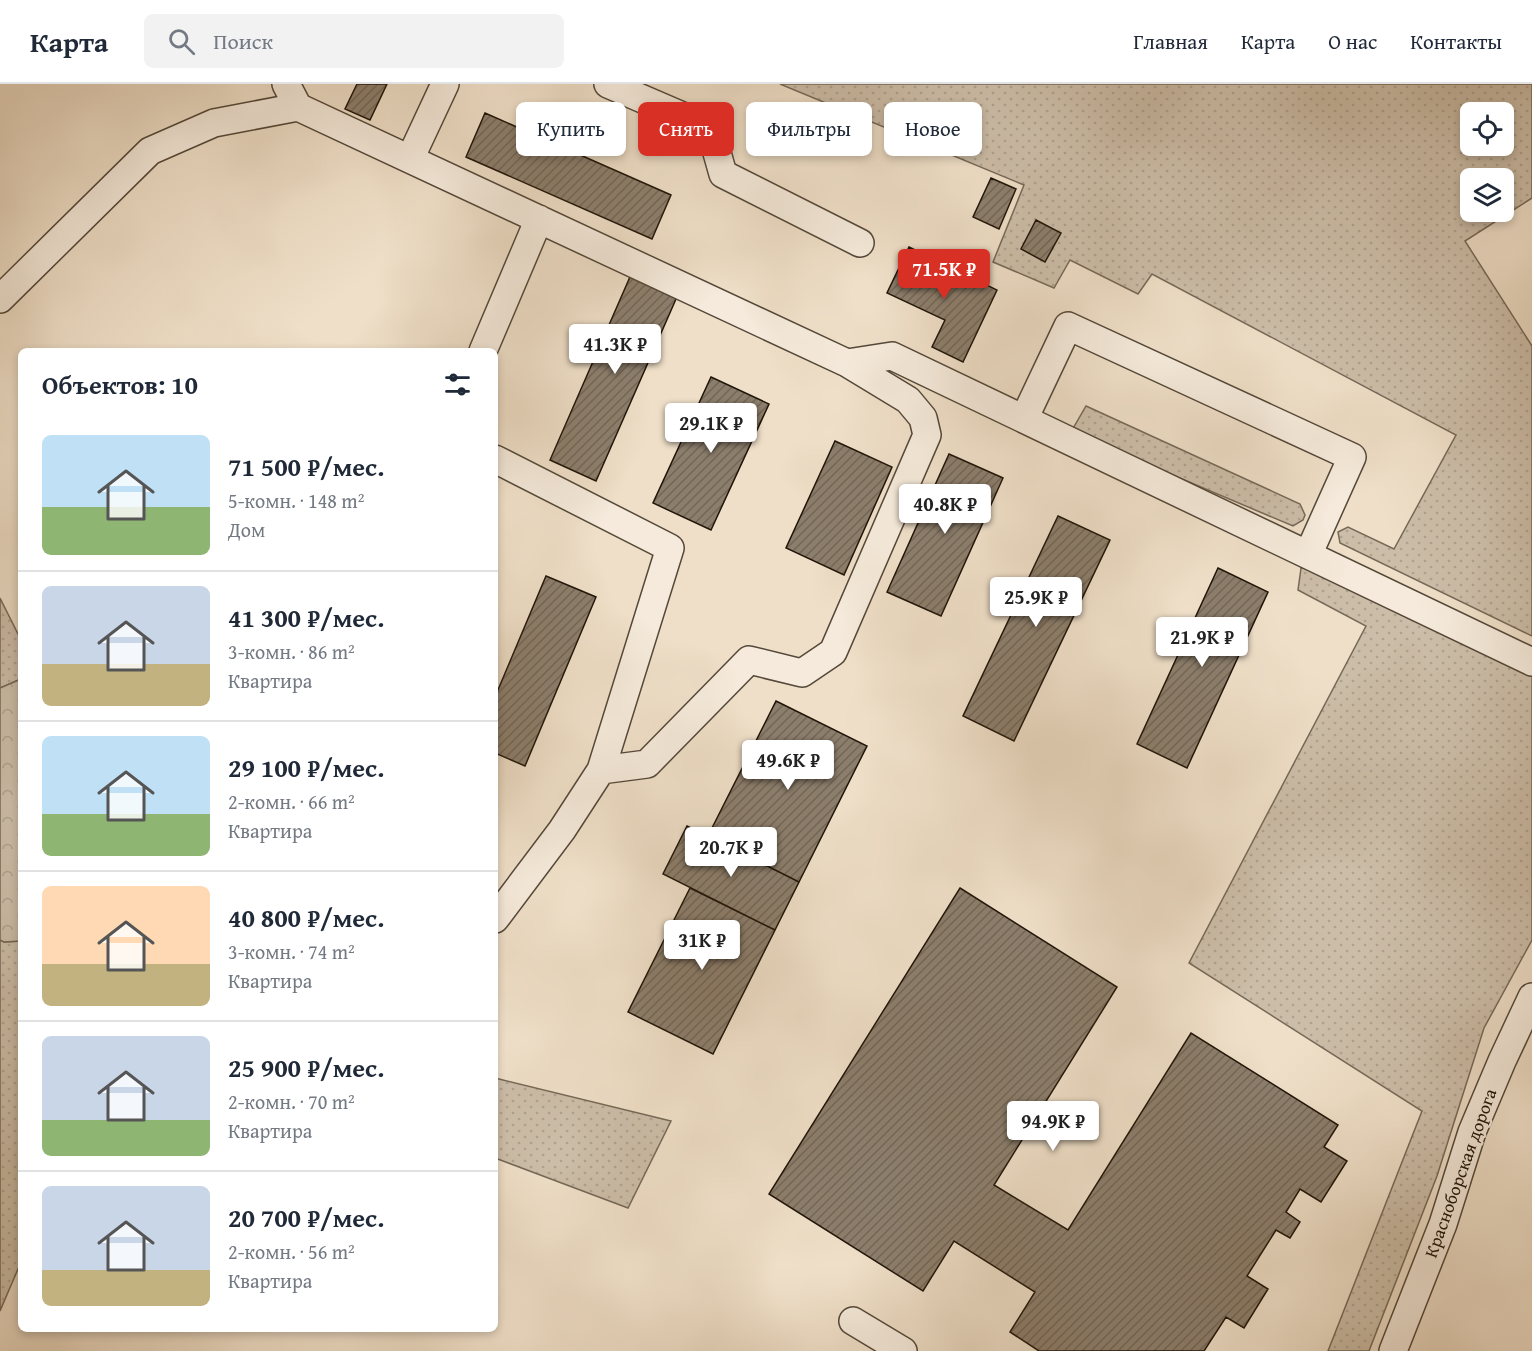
<!DOCTYPE html>
<html lang="ru">
<meta charset="utf-8">
<style>
:root{--surface:#fff;--page:#f2f2f3;--text:#1f2937;--muted:#747a83;--line:#e0e1e3;--accent:#d93025}
body{margin:0;font-family:"Gentium Book Plus",serif;background:var(--page);color:var(--text);height:100vh;display:flex;flex-direction:column;font-size:22px;white-space:nowrap}
*{box-sizing:border-box;margin:0}
p{font-size:20px;color:var(--muted)}
.icon{flex:none;width:33px;height:33px;fill:none;stroke:currentColor;stroke-width:2;stroke-linecap:round;stroke-linejoin:round}
.map{position:relative;flex:1;overflow:hidden}
.drawer{position:absolute;left:18px;top:264px;width:480px;height:984px;display:flex;flex-direction:column;background:var(--surface);border-radius:9px;box-shadow:0 3px 9px #0003}
.drawer>*{flex:none}
.hud{position:absolute;left:516px;top:18px;width:570px;height:54px;display:flex;gap:12px}
.buttons{position:absolute;left:1460px;top:18px;display:grid;gap:12px}
.buttons a{display:grid;place-items:center;width:54px;height:54px;border-radius:9px;background:var(--surface);box-shadow:0 3px 9px #0003;font-size:30px}
.price{position:absolute;translate:-50% -51px;padding:0 14px;border-radius:6px;background:#fff;color:#222;font-size:20px;line-height:39px;filter:drop-shadow(0 2px 3px #0008)}
.price::after{content:'';position:absolute;left:50%;top:36px;width:18px;height:14px;margin-left:-9px;background:inherit;clip-path:polygon(0 0,100% 0,50% 100%)}
.price.current{background:var(--accent);color:#fff}
ul{padding:0;list-style:none}
li{display:flex;align-items:center;gap:18px;height:150px;padding:0 24px}
li+li{border-top:2px solid var(--line)}
li span{display:grid;place-items:center;flex:none;width:168px;height:120px;border-radius:9px;color:#555}
li>.icon{margin-inline-start:auto}
span .icon{width:72px;height:72px;fill:#fffc;stroke-width:1}
li b{font-size:26px}
h2{display:flex;justify-content:space-between;align-items:center;height:72px;padding:0 24px;font-size:26px}
.chip{padding:0 21px;border-radius:9px;background:var(--surface);box-shadow:0 3px 9px #0003;font-size:21px;line-height:54px}
.chip.current{background:var(--accent);color:#fff}
header{display:flex;align-items:center;gap:36px;box-sizing:border-box;height:84px;padding:0 30px;background:var(--surface);border-bottom:2px solid var(--line)}
header strong{font-size:28px}
nav{display:flex;gap:33px;margin-inline-start:auto;font-size:21px}
.search{width:420px;height:54px;background:var(--page);display:flex;align-items:center;gap:15px;box-sizing:border-box;padding:0 21px;border-radius:9px;color:var(--muted);font-size:22px}
.map>svg:first-child{display:block}
.grass{fill:url(#grass-dots);stroke:#766958;stroke-width:1.5;fill-rule:evenodd}
.forest{fill:url(#forest-crowns);stroke:#766958;stroke-width:1.5}
.building{fill:url(#building-hatch);stroke:#201509;stroke-width:1.5}
.lines{fill:none;stroke-linecap:round;stroke-linejoin:round}
.minor-casing{stroke:#544839;stroke-width:30}
.minor{stroke:#f5eadb;stroke-width:27}
.labels{text-anchor:middle;dominant-baseline:central;stroke-width:4.5;stroke-linejoin:round;paint-order:stroke}
.street-label{font-size:18px;fill:#201509;stroke:#f5eadb}
</style>
<header>
<strong>Карта</strong>
<div class="search"><svg class="icon" aria-label="search" viewBox="0 0 24 24"><circle cx="10" cy="10" r="6"/><path d="M15 15l6 6"/></svg>Поиск</div>
<nav><a>Главная</a><a>Карта</a><a>О нас</a><a>Контакты</a></nav>
</header>
<div class="map">
<svg width="1532" height="1267" viewBox="0 0 1532 1267">
<defs>
<pattern id="grass-dots" width="8" height="8" patternUnits="userSpaceOnUse" patternTransform="scale(1.5)"><rect width="8" height="8" fill="#ccbda8"/><path d="M2 2h.1M6 6h.1" fill="none" stroke="#afa28f" stroke-width="1.8" stroke-linecap="round"/></pattern>
<pattern id="forest-crowns" width="20" height="18" patternUnits="userSpaceOnUse" patternTransform="scale(1.5)"><rect width="20" height="18" fill="#ccbda8"/><path d="M2 6a3 3 0 1 1 6 0M12 15a3 3 0 1 1 6 0" fill="none" stroke="#afa28f"/></pattern>
<pattern id="building-hatch" width="6" height="6" patternUnits="userSpaceOnUse" patternTransform="scale(1.5)"><rect width="6" height="6" fill="#8c7e6c"/><path d="M-1 1l2-2M0 6l6-6M5 7l2-2" fill="none" stroke="#726657"/></pattern>
</defs>
<rect width="100%" height="100%" fill="#efdfc8"/>
<filter id="stains"><feTurbulence type="fractalNoise" baseFrequency=".00333" numOctaves="4"/><feColorMatrix values="0 0 0 0 .2 0 0 0 0 .09 0 0 0 0 .02 0 0 0 .5 -.17"/></filter>
<radialGradient id="worn" r=".72"><stop offset=".6" stop-color="#630" stop-opacity="0"/><stop offset="1" stop-color="#630" stop-opacity=".3"/></radialGradient>
<!-- grass -->
<path class="grass" d="M780,0H1532V114L1465,157L1532,262V552L1340,459L1338,448L1348,443L1394,465L1456,351L1152,190L1138,210L1070,176L1054,204L993,178L1024,101ZM1470,28H1503V62H1470ZM1470,94H1503V128H1470Z
M1086,322L1300,420L1305,431L1303,436L1293,442L1071,348Z
M1302,477L1532,587V856L1484,944L1437,1092L1369,1267H1328L1422,1027L1189,879L1366,542L1298,506Z
M0,514L21,556V595L0,604Z
M0,856L4,858L21,857V1178L0,1227Z
M495,994L671,1037L628,1124L495,1074Z"/>
<!-- forest -->
<path class="forest" d="M21,595V857L4,858L0,856V604Z"/>
<!-- building -->
<path class="building" d="M357,0H387L370,36L345,25Z
M485,29L671,111L652,155L466,73Z
M991,94L1016,105L999,145L973,133Z
M1036,136L1061,149L1045,178L1021,165Z
M909,163L997,206L963,278L932,263L945,236L887,209Z
M633,186L680,206L596,397L550,376Z
M711,293L769,320L711,446L653,419Z
M835,357L892,383L844,491L786,464Z
M949,370L1003,394L941,532L887,508Z
M1058,432L1110,456L1014,657L963,632Z
M1218,484L1268,508L1187,684L1137,660Z
M546,492L596,513L525,682L495,669V613Z
M776,617L867,662L799,798L708,752Z
M687,742L799,798L775,846L663,790Z
M690,804L775,846L713,970L628,928Z
M960,804L1117,903L994,1101L1068,1146L1191,949L1338,1041L1324,1063L1347,1077L1321,1118L1300,1105L1286,1128L1300,1138L1290,1154L1276,1146L1247,1192L1268,1205L1244,1244L1226,1233L1204,1267H1039L1010,1248L1035,1208L954,1157L923,1207L769,1110Z"/>
<g class="lines">
<!-- minor casing -->
<g class="minor-casing">
<path id="minor" d="M286,0L298,23
M608,0L710,44L723,90L860,159
M410,75L445,0
M0,215L150,67L214,39L298,23L847,279L892,272L1532,578
M483,267L539,135
M1024,335L1068,242L1352,373L1308,471
M495,375L670,464L601,686L562,746L495,835
M601,686L647,680L749,576L802,589L833,568L927,351L923,334L908,316L847,279
M853,1237L903,1267
M1393,1267L1443,1140L1472,1048L1502,977L1532,913"/>
</g>
<!-- minor -->
<use href="#minor" class="minor"/>
</g>
<g class="labels">
<!-- street labels -->
<g class="street-label">
<text transform="translate(1460 1089) rotate(-70)">Красноборская дорога</text>
</g>
</g>
<rect width="100%" height="100%" filter="url(#stains)"/>
<rect width="100%" height="100%" fill="url(#worn)"/>
</svg>
<div class="buttons">
<a><svg class="icon" aria-label="locate" viewBox="0 0 24 24"><circle cx="12" cy="12" r="6"/><path d="M12 2v4M12 18v4M2 12h4M18 12h4"/></svg></a>
<a><svg class="icon" aria-label="layers" viewBox="0 0 24 24"><path d="M12 4l9 5-9 5-9-5zM3 14l9 5 9-5"/></svg></a>
</div>
<b class="price current" style="left:944px;top:216px">71.5K ₽</b>
<b class="price" style="left:615px;top:291px">41.3K ₽</b>
<b class="price" style="left:711px;top:370px">29.1K ₽</b>
<b class="price" style="left:945px;top:451px">40.8K ₽</b>
<b class="price" style="left:1036px;top:544px">25.9K ₽</b>
<b class="price" style="left:1202px;top:584px">21.9K ₽</b>
<b class="price" style="left:788px;top:707px">49.6K ₽</b>
<b class="price" style="left:731px;top:794px">20.7K ₽</b>
<b class="price" style="left:702px;top:887px">31K ₽</b>
<b class="price" style="left:1053px;top:1068px">94.9K ₽</b>
<div class="hud">
<a class="chip">Купить</a>
<a class="chip current">Снять</a>
<a class="chip">Фильтры</a>
<a class="chip">Новое</a>
</div>
<section class="drawer">
<h2>Объектов: 10<svg class="icon" aria-label="filters" viewBox="0 0 24 24"><path d="M4 7h16M4 17h16"/><circle cx="9" cy="7" r="2"/><circle cx="15" cy="17" r="2"/></svg></h2>
<ul>
<li><span style="background:linear-gradient(#bfe0f5 60%,#8fb573 0)"><svg class="icon" aria-label="home" viewBox="0 0 24 24"><path d="M3 11l9-7 9 7M6 9v11h12V9"/></svg></span><div><b>71 500 ₽/мес.</b><p>5-комн. · 148 m²</p><p>Дом</p></div></li>
<li><span style="background:linear-gradient(#c9d6e8 65%,#c2b280 0)"><svg class="icon" aria-label="home" viewBox="0 0 24 24"><path d="M3 11l9-7 9 7M6 9v11h12V9"/></svg></span><div><b>41 300 ₽/мес.</b><p>3-комн. · 86 m²</p><p>Квартира</p></div></li>
<li><span style="background:linear-gradient(#bfe0f5 65%,#8fb573 0)"><svg class="icon" aria-label="home" viewBox="0 0 24 24"><path d="M3 11l9-7 9 7M6 9v11h12V9"/></svg></span><div><b>29 100 ₽/мес.</b><p>2-комн. · 66 m²</p><p>Квартира</p></div></li>
<li><span style="background:linear-gradient(#ffd9b3 65%,#c2b280 0)"><svg class="icon" aria-label="home" viewBox="0 0 24 24"><path d="M3 11l9-7 9 7M6 9v11h12V9"/></svg></span><div><b>40 800 ₽/мес.</b><p>3-комн. · 74 m²</p><p>Квартира</p></div></li>
<li><span style="background:linear-gradient(#c9d6e8 70%,#8fb573 0)"><svg class="icon" aria-label="home" viewBox="0 0 24 24"><path d="M3 11l9-7 9 7M6 9v11h12V9"/></svg></span><div><b>25 900 ₽/мес.</b><p>2-комн. · 70 m²</p><p>Квартира</p></div></li>
<li><span style="background:linear-gradient(#c9d6e8 70%,#c2b280 0)"><svg class="icon" aria-label="home" viewBox="0 0 24 24"><path d="M3 11l9-7 9 7M6 9v11h12V9"/></svg></span><div><b>20 700 ₽/мес.</b><p>2-комн. · 56 m²</p><p>Квартира</p></div></li>
</ul>
</section>
</div>
